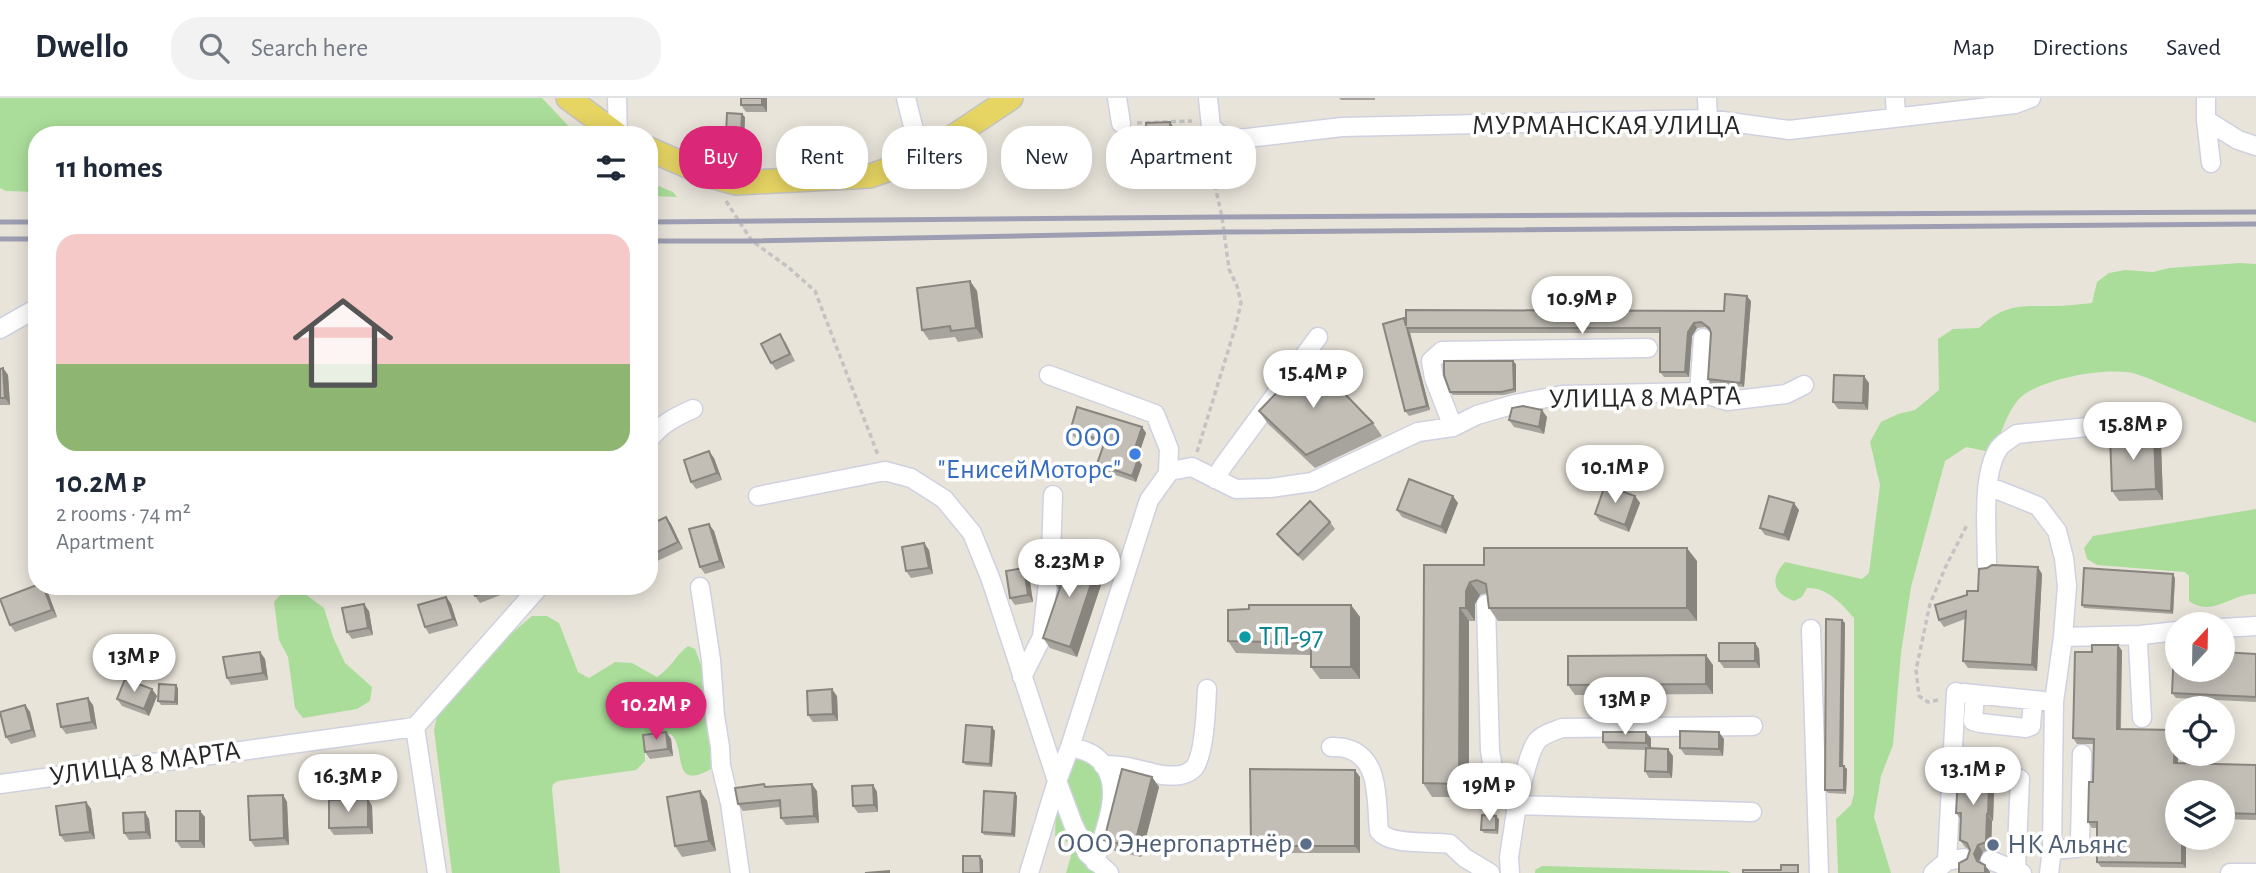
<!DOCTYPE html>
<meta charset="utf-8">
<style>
:root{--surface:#fff;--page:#f2f2f3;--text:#1f2937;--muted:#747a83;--line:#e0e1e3;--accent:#db2777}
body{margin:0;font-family:"Alegreya Sans",sans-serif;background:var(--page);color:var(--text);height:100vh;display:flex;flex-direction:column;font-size:26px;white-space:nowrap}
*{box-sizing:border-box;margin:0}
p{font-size:23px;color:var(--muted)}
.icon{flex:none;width:38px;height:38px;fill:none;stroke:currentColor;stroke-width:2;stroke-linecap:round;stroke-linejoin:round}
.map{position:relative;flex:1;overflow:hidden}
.side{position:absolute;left:28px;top:28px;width:630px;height:469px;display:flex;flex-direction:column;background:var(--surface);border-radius:28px;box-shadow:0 4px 18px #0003}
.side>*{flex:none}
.hud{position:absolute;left:679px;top:28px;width:665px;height:63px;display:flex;gap:14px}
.needle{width:46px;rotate:22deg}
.tools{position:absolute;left:2165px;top:514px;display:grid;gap:14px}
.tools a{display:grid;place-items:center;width:70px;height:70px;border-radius:50%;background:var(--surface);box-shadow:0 4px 18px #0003;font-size:35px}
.price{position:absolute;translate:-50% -60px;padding:0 16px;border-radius:24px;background:#fff;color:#222;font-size:23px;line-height:46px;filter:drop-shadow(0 2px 4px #0008)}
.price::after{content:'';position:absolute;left:50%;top:42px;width:21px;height:16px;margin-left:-10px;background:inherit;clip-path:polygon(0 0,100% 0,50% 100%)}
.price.selected{background:var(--accent);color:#fff}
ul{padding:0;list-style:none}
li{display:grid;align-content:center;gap:14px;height:371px;padding:0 28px}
li span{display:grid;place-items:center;height:217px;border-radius:21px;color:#555}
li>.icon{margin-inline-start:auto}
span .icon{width:126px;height:126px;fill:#fffc;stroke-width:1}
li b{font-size:30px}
h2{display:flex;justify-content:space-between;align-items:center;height:84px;padding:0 28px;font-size:30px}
.pill{padding:0 24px;border-radius:28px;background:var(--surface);box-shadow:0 4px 18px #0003;font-size:24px;line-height:63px}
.pill.selected{background:var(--accent);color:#fff}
header{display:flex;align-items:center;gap:42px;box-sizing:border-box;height:98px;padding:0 35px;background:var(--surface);border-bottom:2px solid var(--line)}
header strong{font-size:33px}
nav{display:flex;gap:38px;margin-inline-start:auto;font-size:24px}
.search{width:490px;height:63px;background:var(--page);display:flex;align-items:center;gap:18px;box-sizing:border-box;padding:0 24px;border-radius:28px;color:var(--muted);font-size:26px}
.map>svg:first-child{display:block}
.green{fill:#aadd9a}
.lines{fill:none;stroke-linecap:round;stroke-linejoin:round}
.minor-casing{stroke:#cfd1e0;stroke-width:21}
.major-casing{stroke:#c3c3c3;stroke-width:26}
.path{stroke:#c3c3c3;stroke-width:3.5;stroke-dasharray:5 3.5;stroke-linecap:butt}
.minor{stroke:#fff;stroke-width:18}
.major{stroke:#e6d463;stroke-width:23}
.rail{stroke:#9d9eb1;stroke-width:5}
.wall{fill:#a7a39d}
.shaded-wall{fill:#88857f}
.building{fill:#c2beb6;stroke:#88857f;stroke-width:2}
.shop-dot{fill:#3f7fe0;stroke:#fff;stroke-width:2.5}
.culture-dot{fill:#0f9aa8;stroke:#fff;stroke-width:2.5}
.service-dot{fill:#5c6f8a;stroke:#fff;stroke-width:2.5}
.labels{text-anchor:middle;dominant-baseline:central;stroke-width:7;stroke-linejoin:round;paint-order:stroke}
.street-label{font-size:28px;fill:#282828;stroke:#fff}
.shop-label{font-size:28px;fill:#366cbe;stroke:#fff;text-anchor:end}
.culture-label{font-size:28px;fill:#0d838f;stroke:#fff;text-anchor:start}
.service-label{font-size:28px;fill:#4e5e75;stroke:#fff;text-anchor:end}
</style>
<header>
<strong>Dwello</strong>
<div class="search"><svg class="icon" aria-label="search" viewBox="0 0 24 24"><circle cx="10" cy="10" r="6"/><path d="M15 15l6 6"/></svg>Search here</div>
<nav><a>Map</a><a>Directions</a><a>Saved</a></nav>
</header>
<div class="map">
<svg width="2256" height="775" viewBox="0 0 2256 775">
<rect width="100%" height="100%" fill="#e9e4da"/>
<!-- green -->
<path class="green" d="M0,0H542L577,37H37V94L6,93L0,90Z
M649,84L673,94L677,99L649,98Z
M2240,165L2256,166V325C2229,314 2203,303 2176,292C2163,287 2150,280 2136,276C2110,268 2036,281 2018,302C2005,317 2002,339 1990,354L1966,349L1945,363L1911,489L1901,555L1893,647L1881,678L1874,719L1891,775H1838L1836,721L1851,707L1854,696V520C1842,506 1827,489 1807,490L1802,499L1794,503C1772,495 1770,480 1785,464L1862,481L1869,475L1880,387L1870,344L1881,324L1898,316L1915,312L1939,292L1938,241L1953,231L1979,230C2004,206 2020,208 2052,208C2065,208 2079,206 2092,205L2097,184L2109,175L2125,172L2153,174L2169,170Z
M2256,411V496C2232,495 2212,520 2189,503V478L2185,474L2097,467L2087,461L2084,450L2093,438Z
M291,491L301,493L324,510L333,539L345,565L372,589L370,603L357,611L303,620L295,610L288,559L279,542L274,504L282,495Z
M532,518H547L559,525L578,574L589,580L615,564L632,565L657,579C672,569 674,559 688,548L695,551L704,575L713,658L711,671C670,694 687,651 671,636L649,639L644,642L645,663L636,672L558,683L553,686L552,691L560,775H452L434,632L437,618L446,603L513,534Z
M1077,658H1084L1104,678L1105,700L1095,741L1092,744L1086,741C1078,717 1055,680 1077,658Z
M1062,711L1101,775H1066L1073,751L1072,746L1055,738L1056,713Z
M1542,768L1727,773L1731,775H1535V772Z"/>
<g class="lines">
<!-- minor casing -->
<g class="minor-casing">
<path id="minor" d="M617,0L618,37
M906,0L921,60
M1117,0L1121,25
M1208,0L1211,29L1225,41L1247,40L1342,29L1708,21L1789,32L2015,6L2031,0
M1707,0L1708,21
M1895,0L1896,19
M2206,0V22L2211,65
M2206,22L2238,42L2256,48
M0,231L37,210
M1049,277L1155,316L1169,351L1168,373H1170
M1699,294L1703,240
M1453,329L1434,280L1431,263L1442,253L1648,250
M649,342C661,326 675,319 693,311
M1170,373L1192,369L1236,391L1270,390L1312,384L1418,334L1453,329L1477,317L1515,306L1562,297L1699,294L1727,303L1786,296L1804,287
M1215,381L1223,368L1318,239
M1988,388L2038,408L2057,433L2064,460L2067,488L2063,539L2054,604L2052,752L2049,775
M758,398L885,373L911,380L944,401L972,435L991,482L1057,683L1073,726L1087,755L1109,775
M1987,467C1987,435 1981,376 1999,350C2003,345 2011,340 2017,336L2149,323L2170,325
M700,489L711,562L715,618L720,649L721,668L730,705L740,775
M1486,506L1490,653L1494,675L1517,707L1509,759L1510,775
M2222,530L2256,528
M1811,531L1819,775
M2141,537L2138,545L2142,620
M2063,539L2141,537L2177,533
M1022,579L1042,539L1051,458L1053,397
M1963,595L2043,603
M1975,596L1973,623L1980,625L2026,630L2031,628L2033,602
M415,629L540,488
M1070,649C1079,651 1089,653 1096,659C1128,684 1104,733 1095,764
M1331,649C1336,649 1343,649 1348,651C1381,661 1376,705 1379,733C1390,748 1431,743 1450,746L1465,760L1490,775
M1103,667C1125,666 1141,673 1162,677C1173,678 1184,679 1193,671C1205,659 1206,609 1207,591
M0,686L415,629L437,775
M1752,714L1517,707C1521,691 1528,655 1537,643C1543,636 1554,633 1562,630L1753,628
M2052,752L2076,750L2080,741L2082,656
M1990,762L2022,775
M1947,763L1956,594
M2016,771L2020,681
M1029,775L1057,683L1070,649L1149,402L1170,373
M1933,775L1947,763L1964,760
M2230,775H2256"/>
</g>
<!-- major casing -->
<g class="major-casing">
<path id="major" d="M568,0L618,37
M649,51L710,78L736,85L870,78L921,60L1011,0"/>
</g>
<!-- path -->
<path class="path" d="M1137,25L1192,23
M726,103L752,143L788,169L815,193L878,357
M1197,354L1236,227L1241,205L1237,188L1229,171L1222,119L1206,47
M1938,602L1928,604L1919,598L1916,572L1930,506L1946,468L1967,427"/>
<!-- minor -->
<use href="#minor" class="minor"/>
<!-- major -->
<use href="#major" class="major"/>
<!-- rail -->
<path class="rail" d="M0,124H37
M649,124L1222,119L2256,114
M0,141H37
M649,143H752L1224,134L2256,126"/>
</g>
<!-- wall -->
<path class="wall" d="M741,0H767V14H746L741,7Z
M1339,0H1375V2H1341Z
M745,19L744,41L728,40L726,37Z
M1175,31L1176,63L1152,64L1148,57Z
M970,183L977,193L983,240L958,244L955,239L929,242L922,232Z
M1751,203L1744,289L1711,286L1708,281L1711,235L1710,233L1705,229L1697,230L1692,238L1689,279H1664L1660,274V235H1410L1430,312L1409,318L1405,313L1406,223L1724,213Z
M785,243L795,263L776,272L771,265Z
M1516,266V294L1504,297H1453L1450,294Z
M3,270L8,277L10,307H0V271Z
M1869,285L1868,312L1838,311L1833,304Z
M1259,313L1373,325L1382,338L1315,370L1268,326Z
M1547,319L1544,336L1514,329L1509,322Z
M1142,329L1146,335L1137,361L1142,367L1136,384L1101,372L1097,366L1103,348L1074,339L1070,333Z
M2154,336L2161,346L2163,402L2119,403L2112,393Z
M714,360L722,382L696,391L691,384Z
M1633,361L1622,389L1609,384L1604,377Z
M1635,398L1640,405L1629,434L1600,423L1595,416Z
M1458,405L1446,436L1402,419L1397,412Z
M1799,412L1789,443L1765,437L1760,430Z
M666,419L671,426L683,451L653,465L651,462H649V427Z
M1330,424L1335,431L1303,463L1282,443L1277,436Z
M714,433L725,470L705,476L700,469Z
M929,452L933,476L911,480L906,473Z
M1697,463V523H1498L1489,510L1487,495L1480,497L1475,506V523H1469V699H1432L1423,685L1424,467H1484Z
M1097,468L1104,478L1077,559L1050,550L1043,540L1059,492L1052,481Z
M2042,476L2037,573L1968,570L1963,563L1965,521L1944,529L1939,522L1978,493Z
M1029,477L1033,504L1015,507L1010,500Z
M2175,480L2173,516L2084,510L2082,507Z
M37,488H44L47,492L57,519L15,534L10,527Z
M471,488H522V489L480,505L475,498Z
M446,499L451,506L458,528L429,536L425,529Z
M1351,507L1360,519V581H1320L1311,569V557L1236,555L1228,543L1249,511Z
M369,513L373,537L352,541L347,534Z
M1842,522L1845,525L1843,668L1847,671L1846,696L1828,695L1825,692Z
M1755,545L1759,551L1760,570H1724L1719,563Z
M2118,547L2122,553L2121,631L2178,656V665L2256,667V722L2222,721V695H2177L2186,770L2101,769L2097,764V730H2092L2088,724L2093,684L2094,646H2077L2073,640Z
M260,554L265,561L268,582L231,587L227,580Z
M2256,556V604L2176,600L2172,595Z
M1713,567V596L1575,597L1568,587Z
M178,590V607H161L158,603Z
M152,591L157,598L149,618L122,608L117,601Z
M837,598L838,623L813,624L808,617Z
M25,607L30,614L36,639L11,646L6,639Z
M93,607L97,631L66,636L61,629Z
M995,633L992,669L966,667L963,664Z
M666,634L671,641L673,658L650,661L645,654Z
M1651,640V650L1673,658L1672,680H1649L1645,673V652L1608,651L1603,644Z
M1724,641L1723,658L1685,657L1680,650Z
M1990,658L1995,665L1993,723H1992L1991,751L1983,754L1979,763L1990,775H1959L1967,761L1970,752L1965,749L1960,742L1961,722L1956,715Z
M1152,679L1159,689L1141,759L1111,752L1104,742Z
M1360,679V755H1255L1251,748Z
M873,687L877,694L878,714L858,715L853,708Z
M766,689L817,693L819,725L786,727L781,720L780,709L743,713L738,706Z
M700,693L707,703L716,753L682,759L675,748Z
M1015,695L1017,698L1015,739L984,737L982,734Z
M283,697L287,704L289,747L255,749L250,742Z
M368,701L372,708L373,736L334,737L329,730Z
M86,704L91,711L95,741L65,744L60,737Z
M205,719V750H181L176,743Z
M149,721L151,741L129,742L124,735Z
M1499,721L1498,736L1484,735L1481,732Z"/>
<!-- shaded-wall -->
<path class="shaded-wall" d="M762,0H767V14L762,7Z
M742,16L745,19L744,41L741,37Z
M1170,24L1175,31L1176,63L1171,56Z
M970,183L977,193L983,240L976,230Z
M1747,198L1751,203L1744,289L1741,285Z
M1694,225L1697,230L1692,238L1689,279L1685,274L1688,234Z
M1407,230L1410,235L1430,312L1427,308Z
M1513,263L1516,266V294L1514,291Z
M3,270L8,277L10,307L5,300Z
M1864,278L1869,285L1868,312L1863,305Z
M1542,312L1547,319L1544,336L1539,329Z
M1142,329L1146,335L1136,365L1132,359Z
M2154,336L2161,346L2163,402L2156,391Z
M709,353L714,360L722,382L717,375Z
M1629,354L1633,361L1622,389L1617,382Z
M1138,361L1142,367L1136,384L1132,378Z
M1453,398L1458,405L1446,436L1441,429Z
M1635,398L1640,405L1629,434L1625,427Z
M1794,405L1799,412L1789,443L1784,437Z
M666,419L671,426L683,451L678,444Z
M709,426L714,433L725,470L720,463Z
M924,445L929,452L933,476L929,470Z
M1687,450L1697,463V523L1687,510Z
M1097,468L1104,478L1077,559L1070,549Z
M2038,469L2042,476L2037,573L2032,567Z
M1024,470L1029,477L1033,504L1028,497Z
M2173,476L2175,480L2173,516L2171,513Z
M1470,484L1480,497L1475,506V523L1466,510V493Z
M43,488L47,492L57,519L52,512Z
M446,499L451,506L458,528L453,521Z
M364,506L369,513L373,537L368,530Z
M1351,507L1360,519V581L1351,569Z
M1460,510L1469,523V699L1459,686Z
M1842,522L1845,525L1843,672L1840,668Z
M1755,545L1759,551L1760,570L1755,563Z
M2118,547L2122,553L2120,636L2117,631Z
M260,554L265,561L268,582L263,575Z
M1706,557L1713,567V596L1706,586Z
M176,587L178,590V607L175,604Z
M152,591L157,598L149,618L144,611Z
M832,591L837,598L838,623L833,616Z
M88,600L93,607L97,631L92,624Z
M25,607L30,614L36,639L32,632Z
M992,629L995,633L992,669L990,666Z
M2175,632L2177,635L2178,670L2174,665Z
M666,634L671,641L673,658L668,651Z
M1646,634L1651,640V652L1646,645Z
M1719,634L1724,641L1723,658L1719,651Z
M1668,651L1673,658L1672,680L1668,674Z
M1990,658L1995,665L1993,723L1988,716Z
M1844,668L1847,671L1846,696L1844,692Z
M1355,672L1360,679V755L1355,748Z
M1152,679L1159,689L1141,759L1134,749Z
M812,686L817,693L819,725L814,718Z
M873,687L877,694L878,714L874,707Z
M700,693L707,703L716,753L709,743Z
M1015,695L1017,698L1015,739L1012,736Z
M283,697L287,704L289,747L284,740Z
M368,701L372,708L373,736L368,729Z
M86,704L91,711L95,741L90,734Z
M200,713L205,719V750L200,743Z
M145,714L149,721L151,741L146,734Z
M1987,716L1992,723L1991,751L1986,744Z
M1496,718L1499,721L1498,736L1496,732Z
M2182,740H2186V770L2182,765Z
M1978,747L1983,754L1979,763L1982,769L1974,756Z
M980,758L983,762V775H981Z
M1985,767L1990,774V775H1985Z"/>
<!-- building -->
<path class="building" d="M741,0H762V7H741Z
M727,15L742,16L741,37H726Z
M1170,24L1171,56L1148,57L1146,25Z
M970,183L976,230L951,233L950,228L922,232L917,190Z
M1725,196L1747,198L1741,285L1708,281L1711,235L1709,230L1701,224L1694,225L1688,234L1685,274H1660V230H1407L1427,308L1405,313L1383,226L1404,220L1406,228V212L1724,213Z
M780,236L790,256L771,265L761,246Z
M1310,260L1373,325L1306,357L1259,313Z
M1444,263H1513L1514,291L1501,294H1450L1444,277Z
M3,270L5,300H0V271Z
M1834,277L1864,278L1863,305L1833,304Z
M1523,308L1542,312L1539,329L1509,322L1512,310Z
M1077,309L1142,329L1132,359L1138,361L1132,378L1097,366L1105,343L1070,333Z
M2154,336L2156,391L2112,393L2110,337Z
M1615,349L1629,354L1617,382L1604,377Z
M709,353L717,375L691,384L684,362Z
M1409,381L1453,398L1441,429L1397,412Z
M1605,387L1635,398L1625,427L1595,416Z
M1769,398L1794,405L1784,437L1760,430Z
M1310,403L1330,424L1298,457L1277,436Z
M666,419L678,444L649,458V427Z
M709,426L720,463L700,469L689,431Z
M924,445L929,470L906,473L902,449Z
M1484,450H1687V510H1489L1486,486L1477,482L1470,484L1466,493V510H1460L1459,686L1423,685L1424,467H1484Z
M1060,456L1097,468L1070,549L1043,540L1062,484L1052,481Z
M1992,467L2038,469L2032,567L1963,563L1966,513L1939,522L1935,507L1967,497V493H1978L1979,471L1987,470Z
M1024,470L1028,497L1010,500L1006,473Z
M2084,470L2173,476L2171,513L2082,507Z
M37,487V488H43L52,512L10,527L0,501Z
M471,488H501L475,498Z
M446,499L453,521L425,529L418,507Z
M364,506L368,530L347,534L342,510Z
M1249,507H1351V569H1311V545L1228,543V512L1249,511Z
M1826,521L1842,522L1840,668H1844V692H1825Z
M1719,545H1755V563H1719Z
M2092,547H2118L2117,631L2175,632L2174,665L2256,667V716L2222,715V695H2177V740H2182V765L2097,764V724H2088L2089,684H2093L2094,641L2073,640L2075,554H2092Z
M2174,552H2177V572H2222V554L2256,556V599L2172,595Z
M260,554L263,575L227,580L223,559Z
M1706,557V586L1568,587V558Z
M125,581L152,591L144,611L117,601Z
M159,586L176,587L175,604L158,603Z
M832,591L833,616L808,617L807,593Z
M88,600L92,624L61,629L57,606Z
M25,607L32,632L6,639L0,614Z
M966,627L992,629L990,666L963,664Z
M1680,633L1719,634V651L1680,650Z
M666,634L668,651L645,654L643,637Z
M1603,634H1646V645L1603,644Z
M1646,650L1668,651V674L1645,673Z
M1959,657L1990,658L1988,716H1987L1986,744L1978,747L1974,756L1977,763L1985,767V775H1959V765L1967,761L1970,752L1967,745L1960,742L1961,715H1956Z
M1122,671L1152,679L1134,749L1104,742Z
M1250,671L1355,672V748H1251Z
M764,686L765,689L812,686L814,718L781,720L780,702L738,706L735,690Z
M873,687L874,707L853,708L852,688Z
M700,693L709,743L675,748L667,699Z
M984,693L1015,695L1012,736L982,734Z
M283,697L284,740L250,742L248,698Z
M368,701V729L329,730V702Z
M86,704L90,734L60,737L56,708Z
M176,713H200V743H176Z
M145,714L146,734L124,735L123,715Z
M1482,717L1496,718V732H1481Z
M963,758H980L981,775H963Z
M1781,767H1798V775H1743V772H1781Z
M889,773V775H865Z"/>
<!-- markers -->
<circle class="shop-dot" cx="1135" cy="356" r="7"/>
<circle class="culture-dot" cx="1245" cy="539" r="7"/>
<g class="service-dot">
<circle cx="1306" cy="746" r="7"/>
<circle cx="1993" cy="747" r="7"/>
</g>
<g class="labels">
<!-- street labels -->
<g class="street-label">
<text x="1606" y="28">МУРМАНСКАЯ УЛИЦА</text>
<text transform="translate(1645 300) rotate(-1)">УЛИЦА 8 МАРТА</text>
<text transform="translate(145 666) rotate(-8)">УЛИЦА 8 МАРТА</text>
</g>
<!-- shop labels -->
<g class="shop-label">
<text x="1121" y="340">ООО<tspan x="1121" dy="32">"ЕнисейМоторс"</tspan></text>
</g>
<!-- culture labels -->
<g class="culture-label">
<text x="1259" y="539">ТП-97</text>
</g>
<!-- service labels -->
<g class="service-label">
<text x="1292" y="746">ООО Энергопартнёр</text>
<text x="2007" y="747" text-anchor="start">НК Альянс</text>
</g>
</g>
</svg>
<div class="tools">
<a><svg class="needle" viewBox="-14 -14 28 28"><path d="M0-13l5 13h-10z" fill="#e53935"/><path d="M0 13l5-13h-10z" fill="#747a83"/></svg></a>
<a><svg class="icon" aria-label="locate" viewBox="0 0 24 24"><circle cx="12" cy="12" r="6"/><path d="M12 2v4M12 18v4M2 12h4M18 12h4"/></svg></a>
<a><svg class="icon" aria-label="layers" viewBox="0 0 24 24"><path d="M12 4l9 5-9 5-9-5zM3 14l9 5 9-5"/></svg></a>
</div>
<b class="price" style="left:1582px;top:238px">10.9M ₽</b>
<b class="price" style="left:1313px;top:312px">15.4M ₽</b>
<b class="price" style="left:2133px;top:364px">15.8M ₽</b>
<b class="price" style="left:1615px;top:407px">10.1M ₽</b>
<b class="price" style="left:1069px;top:501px">8.23M ₽</b>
<b class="price" style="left:134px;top:596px">13M ₽</b>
<b class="price" style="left:1625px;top:639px">13M ₽</b>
<b class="price selected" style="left:656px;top:644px">10.2M ₽</b>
<b class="price" style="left:1973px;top:709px">13.1M ₽</b>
<b class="price" style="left:348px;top:716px">16.3M ₽</b>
<b class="price" style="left:1489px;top:725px">19M ₽</b>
<div class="hud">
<a class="pill selected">Buy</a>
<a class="pill">Rent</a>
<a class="pill">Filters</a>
<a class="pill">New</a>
<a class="pill">Apartment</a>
</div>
<section class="side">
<h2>11 homes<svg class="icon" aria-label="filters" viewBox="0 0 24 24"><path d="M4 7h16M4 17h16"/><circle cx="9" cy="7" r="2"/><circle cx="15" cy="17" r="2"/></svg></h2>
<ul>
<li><span style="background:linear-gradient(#f6c9c9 60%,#8fb573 0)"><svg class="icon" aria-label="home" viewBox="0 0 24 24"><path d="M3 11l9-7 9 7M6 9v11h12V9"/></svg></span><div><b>10.2M ₽</b><p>2 rooms · 74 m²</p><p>Apartment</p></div></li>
</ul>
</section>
</div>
